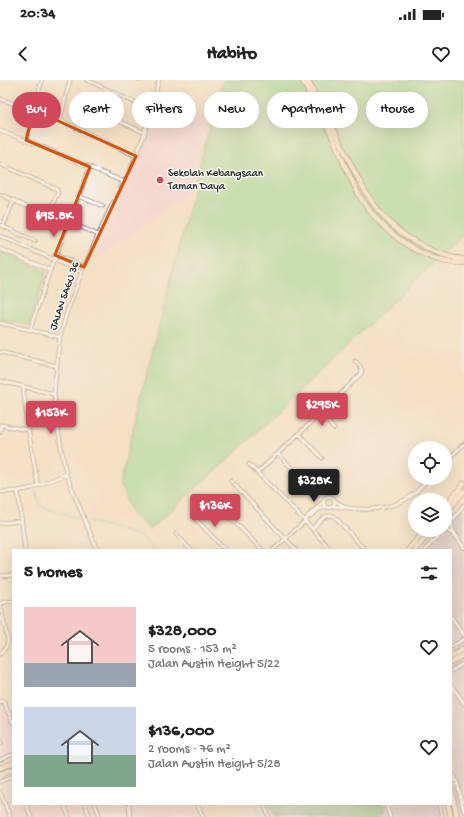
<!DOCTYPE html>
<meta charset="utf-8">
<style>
:root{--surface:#fff;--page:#f2f2f2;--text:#222;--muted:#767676;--accent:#d1495b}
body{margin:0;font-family:"Gochi Hand",sans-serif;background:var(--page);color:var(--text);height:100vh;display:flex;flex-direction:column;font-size:15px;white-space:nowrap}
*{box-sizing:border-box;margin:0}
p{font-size:13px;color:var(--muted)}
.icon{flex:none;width:22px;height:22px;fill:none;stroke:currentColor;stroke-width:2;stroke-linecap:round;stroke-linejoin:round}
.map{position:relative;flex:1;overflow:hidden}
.panel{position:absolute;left:12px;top:469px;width:440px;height:256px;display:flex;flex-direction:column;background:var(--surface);border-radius:0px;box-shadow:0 4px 16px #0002}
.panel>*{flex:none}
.top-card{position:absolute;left:12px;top:12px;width:440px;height:36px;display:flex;gap:8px}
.controls{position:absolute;left:408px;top:361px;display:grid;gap:8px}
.controls a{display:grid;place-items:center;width:44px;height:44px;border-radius:50%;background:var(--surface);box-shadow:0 4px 16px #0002;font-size:20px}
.price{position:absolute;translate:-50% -34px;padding:0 9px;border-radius:4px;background:var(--accent);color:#fff;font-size:13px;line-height:26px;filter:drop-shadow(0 1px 2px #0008)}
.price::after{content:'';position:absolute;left:50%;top:24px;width:12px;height:9px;margin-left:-6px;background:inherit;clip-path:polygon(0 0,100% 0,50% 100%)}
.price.active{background:#222;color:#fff}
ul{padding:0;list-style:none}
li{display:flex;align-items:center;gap:12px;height:100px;padding:0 12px}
li span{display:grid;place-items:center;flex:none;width:112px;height:80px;border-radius:0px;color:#555}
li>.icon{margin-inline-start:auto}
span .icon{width:48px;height:48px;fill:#fffc;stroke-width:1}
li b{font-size:17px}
h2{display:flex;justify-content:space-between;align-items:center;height:48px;padding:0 12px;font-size:17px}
.pill{padding:0 14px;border-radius:18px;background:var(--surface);box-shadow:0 4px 16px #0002;font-size:14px;line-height:36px}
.pill.active{background:var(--accent);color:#fff}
.status{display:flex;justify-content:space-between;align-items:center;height:28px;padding:0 20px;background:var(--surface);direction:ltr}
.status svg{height:11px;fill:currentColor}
header{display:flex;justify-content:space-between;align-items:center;height:52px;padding:0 12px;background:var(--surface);font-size:18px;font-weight:800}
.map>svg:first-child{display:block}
.built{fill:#f4cfdd}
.industrial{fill:#d0bdcd}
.green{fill:#97db94;stroke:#618360}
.forest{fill:#79bb7e;stroke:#527354}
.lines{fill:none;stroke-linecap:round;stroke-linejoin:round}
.stream{stroke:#3fafb8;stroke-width:1}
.street-casing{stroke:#716a61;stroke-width:4.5}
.secondary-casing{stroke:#716a61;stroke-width:6}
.street{stroke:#fff;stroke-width:3}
.secondary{stroke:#fce5cf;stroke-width:4.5}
.marked{fill:none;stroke:#d5540f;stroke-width:3;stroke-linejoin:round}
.poi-dot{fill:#d1495b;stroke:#f6f6f2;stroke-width:1.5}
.labels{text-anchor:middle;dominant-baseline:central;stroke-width:3;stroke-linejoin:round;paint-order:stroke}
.poi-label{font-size:11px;fill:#2b2b2b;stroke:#f6f6f2;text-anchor:start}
.street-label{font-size:11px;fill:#2b2b2b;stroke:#f6f6f2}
</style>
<div class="status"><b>20:34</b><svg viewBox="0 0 49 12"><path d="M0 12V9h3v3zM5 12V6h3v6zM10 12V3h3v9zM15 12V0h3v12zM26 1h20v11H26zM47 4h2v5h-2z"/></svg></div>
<header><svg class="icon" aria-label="back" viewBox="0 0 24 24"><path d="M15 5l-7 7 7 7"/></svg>Habito<svg class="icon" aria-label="heart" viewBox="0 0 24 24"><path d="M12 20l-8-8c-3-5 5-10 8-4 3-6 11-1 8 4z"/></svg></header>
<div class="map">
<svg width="464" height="737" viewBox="0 0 464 737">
<rect width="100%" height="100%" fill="#f6f6f2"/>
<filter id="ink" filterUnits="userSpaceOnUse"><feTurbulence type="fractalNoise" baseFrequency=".025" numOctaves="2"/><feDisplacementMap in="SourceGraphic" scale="8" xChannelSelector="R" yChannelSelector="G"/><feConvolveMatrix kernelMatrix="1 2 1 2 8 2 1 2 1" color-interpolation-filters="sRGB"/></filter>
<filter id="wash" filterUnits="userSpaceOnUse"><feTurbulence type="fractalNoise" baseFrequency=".012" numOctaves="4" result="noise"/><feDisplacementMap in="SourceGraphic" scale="16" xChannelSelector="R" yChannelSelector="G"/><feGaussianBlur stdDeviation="0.9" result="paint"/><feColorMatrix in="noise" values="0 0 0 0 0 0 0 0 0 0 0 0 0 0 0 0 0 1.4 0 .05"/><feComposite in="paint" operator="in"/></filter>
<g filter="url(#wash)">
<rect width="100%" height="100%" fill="#f4e0c5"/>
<!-- built -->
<path class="built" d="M161,16L208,40L195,92L189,109L186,115L92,182L115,127L137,84L150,53Z
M0,619L5,621L13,640V676L0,681Z
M13,694V724H193L198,737H0V699Z"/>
<!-- industrial -->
<path class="industrial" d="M464,420V737H461L451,699V470H421L438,450H445V442Z
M383,724H443L447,737H377L380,736L384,726Z"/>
<!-- green -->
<path class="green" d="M223,0H464V154L224,383L150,449L133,435L120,405L130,361L205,64Z
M0,171L46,192L29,245L0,239Z"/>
<!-- forest -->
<path class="forest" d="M268,724H383L384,726L385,730L380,736L377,737H273Z"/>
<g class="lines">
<!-- stream -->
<path class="stream" d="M36,412L39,422L42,427L78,438
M89,441L140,456L151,466L152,470
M255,724L260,737"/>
</g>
</g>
<g filter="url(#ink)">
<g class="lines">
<!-- street casing -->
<g class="street-casing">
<path id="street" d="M87,0L151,30
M140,0H141
M0,19L30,29
M84,25L145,53
M34,30L60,40L136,76
M60,40L70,0
M0,51L40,66L124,102
M26,60L42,0
M0,84L56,109L58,112L48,134L44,135L0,114
M78,116L103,126
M68,141L98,155
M0,145L35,161
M3,146L14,120
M0,156L82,192
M0,169L50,190
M55,175L84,187
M0,243L60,257
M30,250L50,190L90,87
M0,272L57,286
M0,301L54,314
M23,307L28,348L38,406
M339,315L344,321
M320,334L334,349
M0,345L28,350
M0,352L1,345
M299,354L322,378
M278,374L316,413
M445,382L464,364
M249,384L305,441L331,470
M257,393L320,334L361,294C363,288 359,285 355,281
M231,401L296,470
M18,411L25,470
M0,412L18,411L32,408L66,394
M323.5 422a5.5 5.5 0 1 1 11 0a5.5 5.5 0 1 1-11 0Z
M213,420L262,470
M334,420C338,424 343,424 346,427
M333,426C342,427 351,429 361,429C377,430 398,426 411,416C418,411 423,404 429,398
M451,427L452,449L464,468
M194,437L225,470
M307,438C315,435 317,428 326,427
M452,441L464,425
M0,443L21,441
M445,448L456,457
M312,449C318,443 324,433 334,436L365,470
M176,454L191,470
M97,470L66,394L57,345L54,314L58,272L60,257L67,232L82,192L110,129L131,89L143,58L159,0
M273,470L305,441L308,436L324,421
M425,470L443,450
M0,496L13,495
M0,523L13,521
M451,537L464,555
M451,567L464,559
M0,574L6,567L8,561L0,523
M451,591L464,583
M451,605L464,623
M0,621L4,622L13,643
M0,660L1,663L0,664
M0,680L13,674
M451,691L457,702L464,732
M0,702L13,696
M0,712L10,737
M26,724L31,737
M64,724L69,737
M85,724L90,737
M95,724L100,737
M129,724L130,737
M197,724L203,737
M264,724L269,737
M385,724L387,727L390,737
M439,724L442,737"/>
</g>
<!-- secondary casing -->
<g class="secondary-casing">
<path id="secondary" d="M302,0C312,19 323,37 332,56C342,78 350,100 362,120C380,148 410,172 443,181C449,183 457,183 464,183
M307,0C317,18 327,36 336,54C352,85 365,120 391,144C402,155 416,163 429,169C440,174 452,179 464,179
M445,427L464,403
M445,434L464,411
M408,470L425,450
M415,470L432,450
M451,577L464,568
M451,583L464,574
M0,688L13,683
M0,694L13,689
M451,709L457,737
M448,724L451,737"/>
</g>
<!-- street -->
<use href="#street" class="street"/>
<!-- secondary -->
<use href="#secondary" class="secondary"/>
</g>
</g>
<!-- marked area -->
<path d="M0 0H464V737H0ZM34,30L136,76L84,187L55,175L90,87L26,60Z" fill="#f4e0c5" fill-opacity=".55" fill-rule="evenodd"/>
<path class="marked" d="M34,30L136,76L84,187L55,175L90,87L26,60Z"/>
<!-- markers -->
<circle class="poi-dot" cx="160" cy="100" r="4"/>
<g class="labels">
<!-- poi labels -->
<g class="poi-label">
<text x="168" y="94">Sekolah Kebangsaan<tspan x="168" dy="13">Taman Daya</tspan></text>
</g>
<!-- street labels -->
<g class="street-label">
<text transform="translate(65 216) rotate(-71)">JALAN SAGU 36</text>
</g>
</g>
</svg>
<div class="controls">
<a><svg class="icon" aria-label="locate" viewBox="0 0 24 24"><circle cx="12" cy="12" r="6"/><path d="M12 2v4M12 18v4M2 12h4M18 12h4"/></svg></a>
<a><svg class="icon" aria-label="layers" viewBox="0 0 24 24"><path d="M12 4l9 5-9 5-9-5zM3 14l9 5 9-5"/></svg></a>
</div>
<b class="price" style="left:54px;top:158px">$95.8K</b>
<b class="price" style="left:322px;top:347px">$295K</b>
<b class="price" style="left:51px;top:355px">$153K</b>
<b class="price active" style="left:314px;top:423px">$328K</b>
<b class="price" style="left:215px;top:448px">$136K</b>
<div class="top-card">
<a class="pill active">Buy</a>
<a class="pill">Rent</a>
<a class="pill">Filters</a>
<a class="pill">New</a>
<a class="pill">Apartment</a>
<a class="pill">House</a>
</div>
<section class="panel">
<h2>5 homes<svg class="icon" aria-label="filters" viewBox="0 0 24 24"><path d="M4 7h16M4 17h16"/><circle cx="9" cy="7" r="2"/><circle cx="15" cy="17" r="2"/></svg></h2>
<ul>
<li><span style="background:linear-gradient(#f6c9c9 70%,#9aa5b1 0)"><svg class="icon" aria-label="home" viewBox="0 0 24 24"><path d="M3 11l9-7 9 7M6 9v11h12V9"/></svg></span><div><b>$328,000</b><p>5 rooms · 153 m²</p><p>Jalan Austin Height 5/22</p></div><svg class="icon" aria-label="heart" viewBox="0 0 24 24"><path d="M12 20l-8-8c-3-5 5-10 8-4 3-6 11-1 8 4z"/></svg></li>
<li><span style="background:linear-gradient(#c9d6e8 60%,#7fa58c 0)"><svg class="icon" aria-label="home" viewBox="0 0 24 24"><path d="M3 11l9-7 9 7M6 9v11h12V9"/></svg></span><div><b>$136,000</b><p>2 rooms · 76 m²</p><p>Jalan Austin Height 5/28</p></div><svg class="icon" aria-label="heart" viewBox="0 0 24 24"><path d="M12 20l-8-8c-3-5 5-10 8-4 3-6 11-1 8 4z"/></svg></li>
</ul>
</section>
</div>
